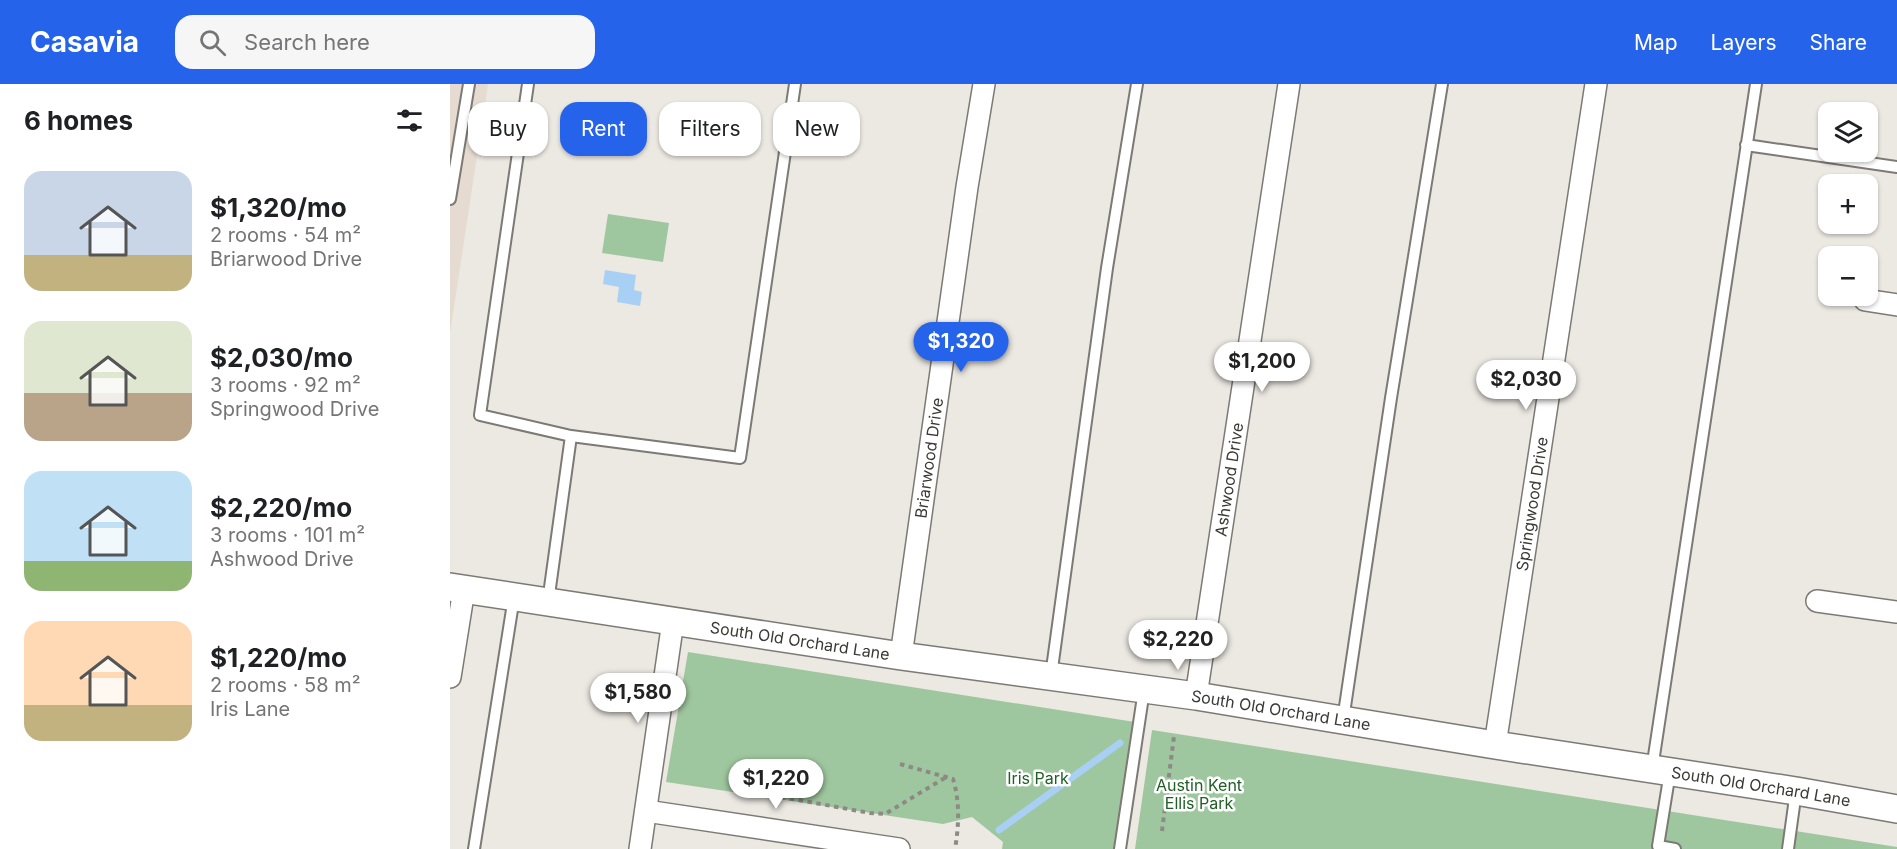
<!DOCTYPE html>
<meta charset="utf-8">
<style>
:root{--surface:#fff;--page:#f6f6f6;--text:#202124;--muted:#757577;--accent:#2563eb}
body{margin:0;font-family:Inter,sans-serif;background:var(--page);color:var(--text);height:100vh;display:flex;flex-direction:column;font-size:22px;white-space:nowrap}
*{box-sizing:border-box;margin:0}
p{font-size:20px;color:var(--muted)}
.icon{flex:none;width:33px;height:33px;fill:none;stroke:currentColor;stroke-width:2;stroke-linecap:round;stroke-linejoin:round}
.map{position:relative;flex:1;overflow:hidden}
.drawer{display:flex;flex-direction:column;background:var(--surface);width:450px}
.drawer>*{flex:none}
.hud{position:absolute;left:18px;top:18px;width:570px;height:54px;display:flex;gap:12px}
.fabs{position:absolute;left:1368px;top:18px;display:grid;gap:12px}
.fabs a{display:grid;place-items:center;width:60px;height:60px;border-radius:12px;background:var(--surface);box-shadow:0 2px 4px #0004;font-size:30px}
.price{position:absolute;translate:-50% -51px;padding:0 14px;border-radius:21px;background:#fff;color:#222;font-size:20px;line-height:39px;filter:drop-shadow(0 2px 3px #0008)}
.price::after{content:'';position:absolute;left:50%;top:36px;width:18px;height:14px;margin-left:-9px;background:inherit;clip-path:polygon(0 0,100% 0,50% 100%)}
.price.current{background:var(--accent);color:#fff}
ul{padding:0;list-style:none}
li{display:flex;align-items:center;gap:18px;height:150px;padding:0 24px}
li span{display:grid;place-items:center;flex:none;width:168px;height:120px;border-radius:18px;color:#555}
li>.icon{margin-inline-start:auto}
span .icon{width:72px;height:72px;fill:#fffc;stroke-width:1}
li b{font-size:26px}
h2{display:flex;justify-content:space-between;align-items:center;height:72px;padding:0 24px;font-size:26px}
.tag{padding:0 21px;border-radius:18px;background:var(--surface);box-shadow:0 2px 4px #0004;font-size:21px;line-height:54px}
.tag.current{background:var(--accent);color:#fff}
header{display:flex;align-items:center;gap:36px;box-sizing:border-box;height:84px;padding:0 30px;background:var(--accent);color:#fff}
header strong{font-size:28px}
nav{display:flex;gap:33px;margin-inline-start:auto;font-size:21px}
.search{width:420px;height:54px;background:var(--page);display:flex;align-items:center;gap:15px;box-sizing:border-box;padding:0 21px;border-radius:18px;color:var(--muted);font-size:22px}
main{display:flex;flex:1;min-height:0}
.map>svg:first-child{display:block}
.built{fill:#e5dbd0}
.green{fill:#9fc79f}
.water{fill:#a8cff4}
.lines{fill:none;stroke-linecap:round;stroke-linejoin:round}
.stream{stroke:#a8cff4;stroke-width:7}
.service-casing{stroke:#7d7974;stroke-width:14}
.minor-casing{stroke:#7d7974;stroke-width:24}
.tertiary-casing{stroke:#7d7974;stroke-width:30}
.path{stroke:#8d8a85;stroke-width:4;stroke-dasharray:4.5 4.5;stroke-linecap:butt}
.service{stroke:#fff;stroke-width:10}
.minor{stroke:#fff;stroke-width:21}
.tertiary{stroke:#fff;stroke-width:27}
.labels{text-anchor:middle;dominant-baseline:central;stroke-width:5;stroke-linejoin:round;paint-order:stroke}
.street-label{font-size:16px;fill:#3b3936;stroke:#fff}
.park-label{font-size:16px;fill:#206025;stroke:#fff}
</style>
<header>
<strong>Casavia</strong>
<div class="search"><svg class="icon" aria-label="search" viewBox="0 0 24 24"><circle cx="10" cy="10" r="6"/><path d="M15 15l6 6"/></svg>Search here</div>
<nav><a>Map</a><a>Layers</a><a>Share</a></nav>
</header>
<main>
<section class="drawer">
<h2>6 homes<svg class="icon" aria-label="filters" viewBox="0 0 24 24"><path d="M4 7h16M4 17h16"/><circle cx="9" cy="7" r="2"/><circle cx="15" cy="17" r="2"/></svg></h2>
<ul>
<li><span style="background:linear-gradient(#c9d6e8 70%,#c2b280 0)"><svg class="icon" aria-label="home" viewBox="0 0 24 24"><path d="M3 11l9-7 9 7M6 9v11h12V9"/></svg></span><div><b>$1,320/mo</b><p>2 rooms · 54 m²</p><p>Briarwood Drive</p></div></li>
<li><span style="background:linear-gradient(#dfe7d0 60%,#b9a48a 0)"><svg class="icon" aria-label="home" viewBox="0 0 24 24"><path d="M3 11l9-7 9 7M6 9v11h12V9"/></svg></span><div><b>$2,030/mo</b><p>3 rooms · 92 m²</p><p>Springwood Drive</p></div></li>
<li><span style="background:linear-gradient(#bfe0f5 75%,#8fb573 0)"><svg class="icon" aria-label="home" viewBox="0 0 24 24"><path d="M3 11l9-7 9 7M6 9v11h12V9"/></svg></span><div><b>$2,220/mo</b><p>3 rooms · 101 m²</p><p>Ashwood Drive</p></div></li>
<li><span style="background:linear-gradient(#ffd9b3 70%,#c2b280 0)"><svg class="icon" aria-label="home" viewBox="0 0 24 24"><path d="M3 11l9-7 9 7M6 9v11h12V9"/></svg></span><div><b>$1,220/mo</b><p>2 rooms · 58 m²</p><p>Iris Lane</p></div></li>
</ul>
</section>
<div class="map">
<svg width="1447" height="765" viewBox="0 0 1447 765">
<rect width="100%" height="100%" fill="#ece8e2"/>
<!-- built -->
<path class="built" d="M0,0H38L0,249Z"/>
<!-- green -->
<path class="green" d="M158,130L219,139L213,178L152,169Z
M238,568L685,638L666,765H552L553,758L522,733L493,740L216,698Z
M702,646L1447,763V765H685Z"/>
<!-- water -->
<path class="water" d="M155,186L186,191L184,206L192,208L190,222L167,218L169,203L153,200Z"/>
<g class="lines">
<!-- stream -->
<path class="stream" d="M549,746L670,659"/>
<!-- service casing -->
<g class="service-casing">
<path id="service" d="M78,0L30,331L121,352
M1296,61L1447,83
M0,115L19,0
M98,518L121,352L290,374L345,0
M601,592L657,184L687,0
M893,636L941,314L992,0
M1202,685L1306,0
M1220,688L1208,762L1225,765
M24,765L64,513
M670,765L694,606
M1338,765L1346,707"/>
</g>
<!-- minor casing -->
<g class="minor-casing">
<g id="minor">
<path d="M1415,216L1447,221"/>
<path d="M1367,517L1447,528"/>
<path id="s1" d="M451,572L517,103L534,0"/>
<path d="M0,593L14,505"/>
<path id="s2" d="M746,612L839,0"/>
<path id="s3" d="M1045,661L1146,0"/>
<path d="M196,727L449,765"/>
<path d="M190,765L223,537"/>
</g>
</g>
<!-- tertiary casing -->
<g class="tertiary-casing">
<g id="tertiary">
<path id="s4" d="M0,503L451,572L746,612L1045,661L1346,707L1447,725"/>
</g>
</g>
<!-- path -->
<path class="path" d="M450,680L503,695C510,718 509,741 505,765
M334,694L332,713L420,729L435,730L498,692
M712,747L724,652"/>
<!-- service -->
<use href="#service" class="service"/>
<!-- minor -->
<use href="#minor" class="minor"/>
<!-- tertiary -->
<use href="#tertiary" class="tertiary"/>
</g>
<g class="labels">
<!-- street labels -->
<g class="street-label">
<text stroke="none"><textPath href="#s1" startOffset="200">Briarwood Drive</textPath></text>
<text stroke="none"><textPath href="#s2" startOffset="219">Ashwood Drive</textPath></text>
<text stroke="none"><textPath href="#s3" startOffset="244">Springwood Drive</textPath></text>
<text stroke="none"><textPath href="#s4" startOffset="354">South Old Orchard Lane</textPath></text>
<text stroke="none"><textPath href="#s4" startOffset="840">South Old Orchard Lane</textPath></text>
<text stroke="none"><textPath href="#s4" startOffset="1326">South Old Orchard Lane</textPath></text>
</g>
<!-- park labels -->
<g class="park-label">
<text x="588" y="694">Iris Park</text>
<text x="749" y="701">Austin Kent<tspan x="749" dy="18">Ellis Park</tspan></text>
</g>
</g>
</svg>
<div class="fabs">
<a><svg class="icon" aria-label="layers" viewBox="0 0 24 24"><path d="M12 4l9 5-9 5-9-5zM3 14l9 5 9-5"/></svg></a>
<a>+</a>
<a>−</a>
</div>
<b class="price current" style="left:511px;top:289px">$1,320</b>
<b class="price" style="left:812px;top:309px">$1,200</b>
<b class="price" style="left:1076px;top:327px">$2,030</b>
<b class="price" style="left:728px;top:587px">$2,220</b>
<b class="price" style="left:188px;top:640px">$1,580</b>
<b class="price" style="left:326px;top:726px">$1,220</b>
<div class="hud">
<a class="tag">Buy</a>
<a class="tag current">Rent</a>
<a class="tag">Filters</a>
<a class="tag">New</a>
</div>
</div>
</main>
